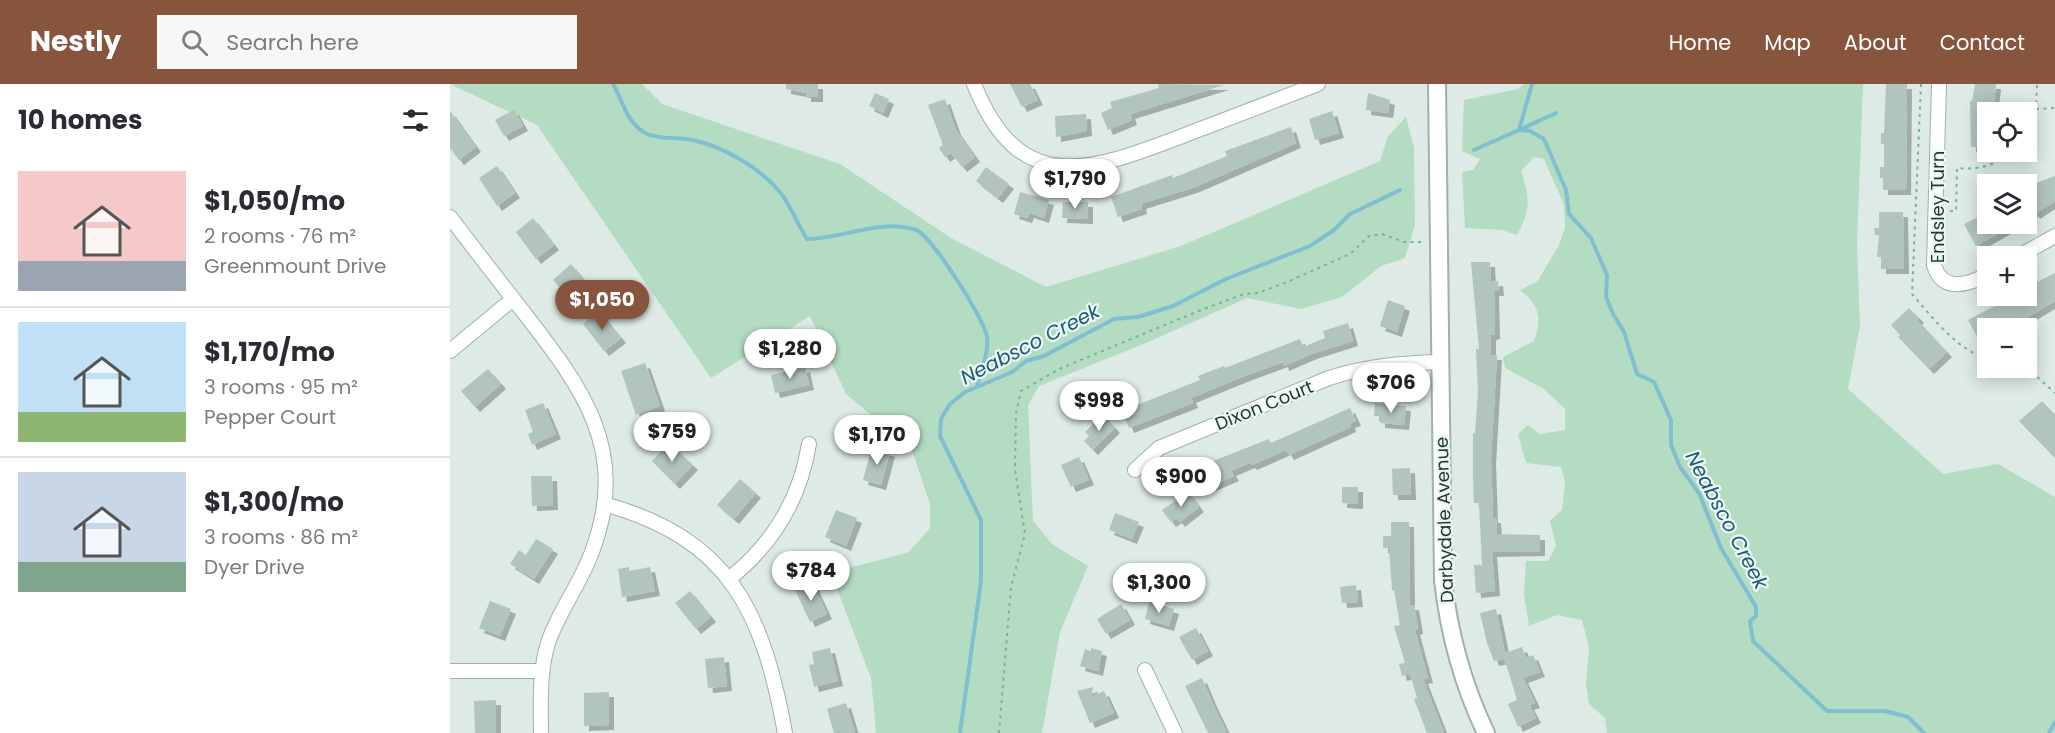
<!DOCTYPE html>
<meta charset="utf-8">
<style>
:root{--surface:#fff;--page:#f7f7f7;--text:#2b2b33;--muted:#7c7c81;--line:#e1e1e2;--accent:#87543e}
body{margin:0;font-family:Poppins,sans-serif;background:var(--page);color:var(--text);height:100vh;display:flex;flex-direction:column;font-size:22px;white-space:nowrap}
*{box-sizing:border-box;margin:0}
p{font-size:20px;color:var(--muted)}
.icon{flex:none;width:33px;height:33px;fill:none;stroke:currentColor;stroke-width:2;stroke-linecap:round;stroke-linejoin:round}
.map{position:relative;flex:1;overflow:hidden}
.sheet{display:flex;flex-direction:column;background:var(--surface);width:450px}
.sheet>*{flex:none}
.buttons{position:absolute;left:1527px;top:18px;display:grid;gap:12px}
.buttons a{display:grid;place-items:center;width:60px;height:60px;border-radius:0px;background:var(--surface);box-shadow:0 3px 15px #0003;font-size:30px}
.price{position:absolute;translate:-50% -51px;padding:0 14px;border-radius:21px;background:#fff;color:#222;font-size:20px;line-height:39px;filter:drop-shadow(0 2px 3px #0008)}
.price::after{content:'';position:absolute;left:50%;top:36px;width:18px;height:14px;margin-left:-9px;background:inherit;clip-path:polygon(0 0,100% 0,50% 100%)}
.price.on{background:var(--accent);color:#fff}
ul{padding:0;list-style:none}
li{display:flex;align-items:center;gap:18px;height:150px;padding:0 18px}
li+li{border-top:2px solid var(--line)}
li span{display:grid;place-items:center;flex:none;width:168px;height:120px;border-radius:0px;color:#555}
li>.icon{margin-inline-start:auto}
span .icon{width:72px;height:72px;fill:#fffc;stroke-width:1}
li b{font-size:26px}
h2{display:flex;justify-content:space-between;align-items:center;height:72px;padding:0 18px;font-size:26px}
header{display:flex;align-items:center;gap:36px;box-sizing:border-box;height:84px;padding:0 30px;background:var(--accent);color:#fff}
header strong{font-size:28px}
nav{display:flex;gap:33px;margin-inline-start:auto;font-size:21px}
.search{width:420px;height:54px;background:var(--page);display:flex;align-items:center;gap:15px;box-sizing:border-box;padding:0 21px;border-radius:0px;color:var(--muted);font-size:22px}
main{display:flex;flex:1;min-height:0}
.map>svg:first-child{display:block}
.green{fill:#b4dcc3}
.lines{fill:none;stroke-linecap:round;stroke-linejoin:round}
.stream{stroke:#81bed2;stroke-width:4}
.building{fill:#b2c4be;filter:url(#shadow)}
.minor-casing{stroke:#a0b1ac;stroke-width:16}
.tertiary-casing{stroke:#a0b1ac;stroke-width:20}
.path{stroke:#7bafa4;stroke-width:2;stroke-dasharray:3 4.5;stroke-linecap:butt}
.minor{stroke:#fff;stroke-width:14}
.tertiary{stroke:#fff;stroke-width:16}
.labels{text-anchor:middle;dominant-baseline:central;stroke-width:4.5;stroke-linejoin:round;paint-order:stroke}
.street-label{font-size:18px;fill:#1e3934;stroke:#edf6f2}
.water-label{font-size:20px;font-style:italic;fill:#175d77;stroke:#edf6f2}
</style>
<header>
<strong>Nestly</strong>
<div class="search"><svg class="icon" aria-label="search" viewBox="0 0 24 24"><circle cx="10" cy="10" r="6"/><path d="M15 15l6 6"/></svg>Search here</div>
<nav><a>Home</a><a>Map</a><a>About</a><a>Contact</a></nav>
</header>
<main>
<section class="sheet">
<h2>10 homes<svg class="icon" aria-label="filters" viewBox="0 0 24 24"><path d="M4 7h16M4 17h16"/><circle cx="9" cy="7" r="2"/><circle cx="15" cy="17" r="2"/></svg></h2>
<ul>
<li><span style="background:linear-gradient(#f6c9c9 75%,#9aa5b1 0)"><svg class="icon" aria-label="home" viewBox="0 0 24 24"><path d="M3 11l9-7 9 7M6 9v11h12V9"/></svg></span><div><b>$1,050/mo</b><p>2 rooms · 76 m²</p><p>Greenmount Drive</p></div></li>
<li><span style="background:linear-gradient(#bfe0f5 75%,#8fb573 0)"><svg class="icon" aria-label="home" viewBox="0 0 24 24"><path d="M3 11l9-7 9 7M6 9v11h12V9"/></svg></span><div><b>$1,170/mo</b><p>3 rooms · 95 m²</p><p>Pepper Court</p></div></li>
<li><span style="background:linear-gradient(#c9d6e8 75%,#7fa58c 0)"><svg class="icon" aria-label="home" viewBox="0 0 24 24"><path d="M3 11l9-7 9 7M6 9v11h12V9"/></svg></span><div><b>$1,300/mo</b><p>3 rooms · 86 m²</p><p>Dyer Drive</p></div></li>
</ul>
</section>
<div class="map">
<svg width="1605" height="649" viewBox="0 0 1605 649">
<defs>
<filter id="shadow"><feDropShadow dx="5" dy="5" stdDeviation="0" flood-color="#0004"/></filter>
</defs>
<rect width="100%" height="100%" fill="#ddeae5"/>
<!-- green -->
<path class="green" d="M0,0H192L212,20L390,80L501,154L596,203L731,162L930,77L938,52L956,33L964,64L965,141L955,174L931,182L892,213L851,225L797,214L696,259L589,302L578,321L583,437L602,460L638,482L610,548L592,649H426L421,594L381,489L459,468L480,444V420L462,366L396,310L360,232L261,294L87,41Z
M1074,0H1413L1407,159L1410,242L1398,305L1493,390L1548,380L1605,413V649H1157L1155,634L1139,620L1136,599L1139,564L1132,536L1107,531L1079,542L1074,510L1076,477H1098L1106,462L1100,437L1112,426L1115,398L1111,383L1076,379L1068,350L1078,341L1090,350L1115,346V325L1094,305L1055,284L1053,273L1084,257C1092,234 1090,222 1070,206L1087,198L1108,163L1115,144L1114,121L1094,75L1084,73L1071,87C1080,115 1081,125 1067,151L1052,146L1015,144L1012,88L1023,86L1030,75L1012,67L1014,16L1068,5Z"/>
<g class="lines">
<!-- stream -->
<path class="stream" d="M163,0C172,15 176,36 192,47C204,56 227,53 242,56C272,62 309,83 329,107C341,121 347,140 357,155C393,155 430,134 466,146C481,151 535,236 537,253C539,269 531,287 527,303
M1082,0L1069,46L1106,29
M1024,66L1069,46L1080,47L1094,55L1116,106L1119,130L1141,154L1157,191L1156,213L1163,230L1174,248L1187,290L1204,298L1221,336V361L1230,383L1249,409L1271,464L1306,523V532L1300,537L1303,557L1377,627H1435L1458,633L1474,649
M510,649L531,497V436L490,352L491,335L500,320L515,308L562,288L576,277L594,272L664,235L688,233L723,222L776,195L860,162L884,146L900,130L950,106
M1599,649L1605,638"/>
</g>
<!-- building -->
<path class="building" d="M336,0H368V13H356V9L336,5Z
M560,0H580L588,16L572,23Z
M708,0L774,1L680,30L682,36L658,46L651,29L662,24L660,18L709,4Z
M1436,0H1457L1456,106H1433V94H1430V83H1434V60H1431V49H1434Z
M1525,0H1546L1543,28H1538V63H1521L1520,17H1522Z
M425,9L439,15L433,29L419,22Z
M918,9L940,16L938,29L916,26Z
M495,15L506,46L525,73L512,83L501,69L495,73L489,64L493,61L478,21Z
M64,26L73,42L54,52L45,36Z
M0,27L26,63L9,76L0,64Z
M882,27L889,49L865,56L859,35Z
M636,30L637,47L606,53L605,32Z
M841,43L846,59L745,103L691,120L692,125L668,133L661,113L722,91L723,94L777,72L775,67Z
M47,82L65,109L47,122L29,94Z
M536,83L559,100L548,114L526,97Z
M1605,92V117L1585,130L1584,128L1576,131V103Z
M570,108L599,116L594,134L579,129L577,134L564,130Z
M613,118H638V135L612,134Z
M1429,128H1453L1454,185H1431V173H1427L1429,151H1425L1424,144H1429Z
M1538,128V140H1565L1526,162L1514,140Z
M83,134L104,161L86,175L66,148Z
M1021,178H1040L1041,198L1048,197L1049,207H1044L1045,250L1041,251V271H1047L1041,375L1043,434H1046L1047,450L1090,451V467L1042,468L1045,507L1026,509L1024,481H1032L1029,419H1024L1023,393V349H1025L1028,308L1026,265H1029Z
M121,180L142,205L124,220L103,196Z
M1605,189V217L1570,238L1569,236L1553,244H1538V254L1530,258L1518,236L1564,212H1581L1577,203Z
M938,216L955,222L947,248L930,242Z
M1459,224L1469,234L1467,236L1497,268L1479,285L1448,253L1450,251L1441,241Z
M149,227L171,254L154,267L133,240Z
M898,239L903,257L862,270L834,282L833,278L795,292L741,314L743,319L679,344L672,327L750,296L748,292L774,282L775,284L850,255L853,263L875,254L873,247Z
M195,279L210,322L186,331L171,287Z
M355,283L359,301L325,309L321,291Z
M38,285L51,300L25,323L11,307Z
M1592,317L1605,331V374L1569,337Z
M93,319L106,350L82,361L78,350L83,348L75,326Z
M925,319L956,322L954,341L930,339V332H924Z
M900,324L906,337L900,339L901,343L839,371L836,366L802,381L800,379L781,387L784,392L761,402L756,392L762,389L758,379L819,355L821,359Z
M653,331L665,344L643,366L634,357L639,352L635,348Z
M219,359L243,381L225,400L202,377Z
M422,363L440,368L431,401L413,396Z
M629,373L639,396L621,403L611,381Z
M960,384L961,411H943L942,385Z
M81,392H102L103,421L82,422Z
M290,395L306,409L284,435L267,421Z
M892,403H908V420L892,419Z
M738,408L749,423L730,438L727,434L721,438L712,426Z
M386,426L407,434L396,462L375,453Z
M665,429L689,438L682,455L659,446Z
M941,438H959L960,521H964L968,545L965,546L978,594L973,595L994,649H977L964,615L967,614L960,590L952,592L949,580L955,579L944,542L950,541L944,506H942L939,464H933V452H941Z
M86,455L103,465L84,495L60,480L69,466L76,471Z
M179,483V487L200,483L205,507L172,513L168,485Z
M362,498L377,530L360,538L345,506Z
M906,501L908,518L892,519L890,503Z
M240,507L261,533L246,545L225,519Z
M40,517L61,525L50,552L29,544Z
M699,518L724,525L719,542L695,535Z
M671,520L680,536L656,550L647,535Z
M1046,525L1055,569L1072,563L1076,574L1083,571L1090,588L1073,594L1085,619L1079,621L1086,634L1068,643L1058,620L1067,616L1057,583L1054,575L1044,577L1037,559L1030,529Z
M746,544L758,567L742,576L729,553Z
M380,564L388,597L364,603L359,581L364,580L362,568Z
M641,564L652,567L648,587L630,582L635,565L641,567Z
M274,573L277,602L258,604L255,575Z
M752,594L762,618L777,649H758L735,602Z
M643,603L641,613L654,607L664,629L640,639L627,607Z
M159,608V641L134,642V609Z
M46,616V649H25L24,617Z
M396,619L405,649H384L377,625Z"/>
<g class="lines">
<!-- minor casing -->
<g class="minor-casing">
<path id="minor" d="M524,0C570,116 643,86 735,51C779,34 823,17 868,0
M1489,0L1484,181C1492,209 1519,201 1538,190
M0,133C25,166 50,198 75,230C133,305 179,366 143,465C132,498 109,526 98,559C89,588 91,619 91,649
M1569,172L1605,152
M0,267L63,215
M685,386L709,364L879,294C916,282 951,279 990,278
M154,420C281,455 313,529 335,649
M279,495C323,460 350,416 359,360
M695,586L725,649
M0,587H92"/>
</g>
<!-- tertiary casing -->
<g class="tertiary-casing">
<path id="tertiary" d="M987,0L993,496C999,550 1012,599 1036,649"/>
</g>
<!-- path -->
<path class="path" d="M1471,0L1462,210C1478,228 1513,274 1538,272
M1586,25L1605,24
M1576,47L1586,25L1587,0
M1500,127H1506L1507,84C1527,86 1546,82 1560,68
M1576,283L1605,309
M549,649L561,503L575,450L565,386L566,329L571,307L609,285L751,226L794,210L808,209L837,198L900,170L919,152L932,150L954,158H974"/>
<!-- minor -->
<use href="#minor" class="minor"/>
<!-- tertiary -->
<use href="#tertiary" class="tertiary"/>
</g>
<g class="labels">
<!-- street labels -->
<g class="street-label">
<text transform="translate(1487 123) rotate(-90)">Endsley Turn</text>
<text transform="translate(814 321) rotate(-22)">Dixon Court</text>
<text transform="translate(994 436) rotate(-92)">Darbydale Avenue</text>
</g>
<!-- water labels -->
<g class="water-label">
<text transform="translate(580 260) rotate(-27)">Neabsco Creek</text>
<text transform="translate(1277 436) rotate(62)">Neabsco Creek</text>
</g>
</g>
</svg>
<div class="buttons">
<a><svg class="icon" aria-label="locate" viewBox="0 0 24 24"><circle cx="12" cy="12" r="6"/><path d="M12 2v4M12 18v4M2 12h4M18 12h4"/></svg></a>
<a><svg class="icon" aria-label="layers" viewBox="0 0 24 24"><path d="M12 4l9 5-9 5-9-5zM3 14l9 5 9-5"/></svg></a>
<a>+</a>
<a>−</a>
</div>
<b class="price" style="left:625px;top:126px">$1,790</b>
<b class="price on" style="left:152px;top:247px">$1,050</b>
<b class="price" style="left:340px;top:296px">$1,280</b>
<b class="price" style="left:941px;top:330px">$706</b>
<b class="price" style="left:649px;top:348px">$998</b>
<b class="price" style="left:222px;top:379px">$759</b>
<b class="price" style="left:427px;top:382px">$1,170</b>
<b class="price" style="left:731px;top:424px">$900</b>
<b class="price" style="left:361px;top:518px">$784</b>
<b class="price" style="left:709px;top:530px">$1,300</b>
</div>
</main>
